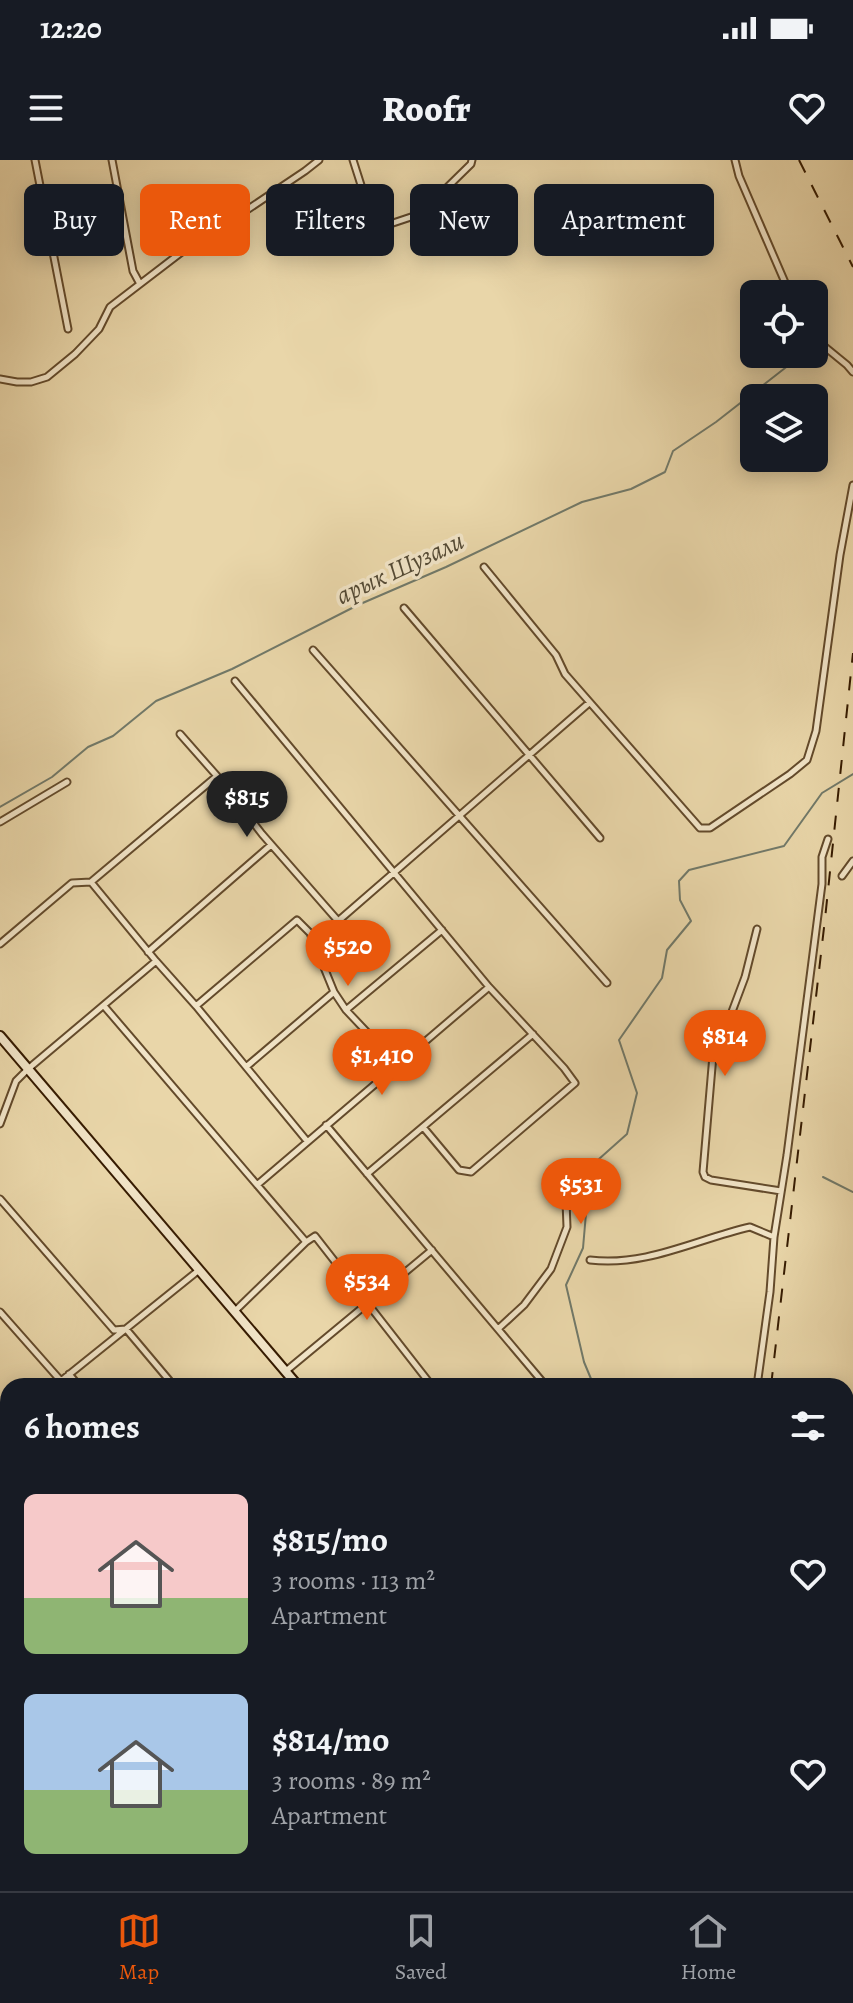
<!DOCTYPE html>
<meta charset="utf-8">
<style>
:root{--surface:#171b24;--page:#242831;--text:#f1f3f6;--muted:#9ea1a6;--line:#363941;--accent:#ea580c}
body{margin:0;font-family:Alegreya,serif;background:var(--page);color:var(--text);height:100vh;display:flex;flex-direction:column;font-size:30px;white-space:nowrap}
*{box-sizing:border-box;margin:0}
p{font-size:26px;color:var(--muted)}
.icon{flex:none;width:44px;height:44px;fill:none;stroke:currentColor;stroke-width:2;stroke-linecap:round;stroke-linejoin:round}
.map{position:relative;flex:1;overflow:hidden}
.details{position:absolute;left:0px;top:1218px;width:854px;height:514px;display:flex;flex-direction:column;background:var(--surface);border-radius:24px 24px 0 0;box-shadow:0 4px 20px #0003}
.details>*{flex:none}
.banner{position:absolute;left:24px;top:24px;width:806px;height:72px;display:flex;gap:16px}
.tools{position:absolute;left:740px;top:120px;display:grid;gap:16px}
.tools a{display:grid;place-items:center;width:88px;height:88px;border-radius:12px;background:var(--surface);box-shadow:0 4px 20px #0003;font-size:40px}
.price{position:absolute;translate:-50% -68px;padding:0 18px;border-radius:28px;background:var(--accent);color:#fff;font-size:26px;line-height:52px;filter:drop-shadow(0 2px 4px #0008)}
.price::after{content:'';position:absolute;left:50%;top:48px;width:24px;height:18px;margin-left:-12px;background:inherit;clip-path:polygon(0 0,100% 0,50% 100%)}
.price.current{background:#222;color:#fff}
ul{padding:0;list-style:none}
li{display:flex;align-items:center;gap:24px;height:200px;padding:0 24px}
li span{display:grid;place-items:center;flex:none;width:224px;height:160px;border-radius:12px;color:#555}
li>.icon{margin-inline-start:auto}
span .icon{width:96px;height:96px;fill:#fffc;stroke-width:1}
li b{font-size:34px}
h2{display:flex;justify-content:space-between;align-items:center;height:96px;padding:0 24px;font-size:34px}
.tag{padding:0 28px;border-radius:12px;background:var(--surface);box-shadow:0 4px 20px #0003;font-size:28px;line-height:72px}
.tag.current{background:var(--accent);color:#fff}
.status{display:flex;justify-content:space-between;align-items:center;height:56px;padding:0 40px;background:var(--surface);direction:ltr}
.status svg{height:22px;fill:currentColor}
header{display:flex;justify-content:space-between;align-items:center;height:104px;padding:0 24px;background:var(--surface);font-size:36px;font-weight:800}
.tab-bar{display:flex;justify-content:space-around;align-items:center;height:112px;border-top:2px solid var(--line);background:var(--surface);font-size:22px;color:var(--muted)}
.tab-bar a{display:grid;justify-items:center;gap:4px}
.tab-bar .current{color:var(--accent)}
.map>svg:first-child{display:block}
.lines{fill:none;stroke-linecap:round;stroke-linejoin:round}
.stream{stroke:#717969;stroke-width:2}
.street-casing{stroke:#634a2b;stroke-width:9}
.secondary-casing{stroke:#361b01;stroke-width:12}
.street{stroke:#f1e4c7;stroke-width:5}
.secondary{stroke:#f1e4c7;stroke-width:8}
.rail{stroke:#361b01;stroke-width:2;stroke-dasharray:14 14;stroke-linecap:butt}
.labels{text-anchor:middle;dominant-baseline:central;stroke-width:7;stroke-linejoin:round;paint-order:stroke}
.water-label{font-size:26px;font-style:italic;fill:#544a35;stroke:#f1e4c7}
</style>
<div class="status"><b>12:20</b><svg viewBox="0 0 49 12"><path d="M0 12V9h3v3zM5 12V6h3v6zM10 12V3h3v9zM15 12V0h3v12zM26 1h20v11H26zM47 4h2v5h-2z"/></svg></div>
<header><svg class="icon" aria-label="menu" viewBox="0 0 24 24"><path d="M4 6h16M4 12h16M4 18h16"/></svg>Roofr<svg class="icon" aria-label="heart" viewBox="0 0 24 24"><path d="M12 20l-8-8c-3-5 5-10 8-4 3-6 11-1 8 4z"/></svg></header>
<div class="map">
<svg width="853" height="1731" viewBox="0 0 853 1731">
<rect width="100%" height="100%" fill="#e9d6a9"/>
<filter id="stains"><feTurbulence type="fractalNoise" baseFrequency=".0025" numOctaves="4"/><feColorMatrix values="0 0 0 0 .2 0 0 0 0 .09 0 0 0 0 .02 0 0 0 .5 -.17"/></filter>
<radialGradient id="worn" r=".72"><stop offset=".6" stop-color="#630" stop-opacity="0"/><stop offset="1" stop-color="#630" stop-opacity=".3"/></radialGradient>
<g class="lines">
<!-- stream -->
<path class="stream" d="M0,647L52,617L88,587L113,576L156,541L232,509L358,445L446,407L582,342L631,329L665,312L673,291L716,262L803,194
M823,1017L853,1032
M594,1226L584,1202L566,1125L583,1088L590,1007L627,974L637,933L619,880L662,818L667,790L691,761L680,740L679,721L689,710L784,686L822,633L853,614
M846,1239L853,1238
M846,1415L853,1420
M0,1549L8,1545
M0,1657L8,1659
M157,1724L162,1731
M435,1731L438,1724"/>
<!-- street casing -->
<g class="street-casing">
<path id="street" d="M35,0L68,169
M112,0L133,111L140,124
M353,0L375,69L420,54L471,4L472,0
M735,0L739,16L790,134
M814,178L847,205L853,212
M0,219L17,222H31L47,217L75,194L99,169L110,147L217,65L229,62L305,11L319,0
M484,407L556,495L565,514L700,668H710L790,614L807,600L816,571L840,395L853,325
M404,448L600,678
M313,490L607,823
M235,521L489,827L564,908L575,923L471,1012L459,1010L423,967
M180,574L217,616L262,674L339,762
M0,662L67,622
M842,716L853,701
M91,722L156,801L196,846L307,981
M757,769L745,817L730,857L715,872L703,1012L705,1017L711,1020L781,1031
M314,782L589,543
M0,784L72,723L91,722L217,616
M148,792L271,685
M104,846L306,1082
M196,846L297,760L310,773L334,832L346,850L398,905
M346,850L442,770
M246,907L334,832
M0,964L16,921L28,909L156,801
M326,965L546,1226
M367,1014L533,874
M257,1025L489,827
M0,1039L114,1170L126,1169L174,1226
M590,1100C646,1107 697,1079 750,1067L774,1077
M235,1151L306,1082L315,1076L432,1226
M0,1152L61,1221L199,1110
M498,1169L524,1145L551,1109L567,1067L565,1015
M286,1211L432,1090
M69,1214L79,1226
M757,1226L770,1132L774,1077L787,995L822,724V697L828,679
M581,1724L592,1731"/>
</g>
<!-- secondary casing -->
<g class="secondary-casing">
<path id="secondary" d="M0,876L298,1226
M846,1630L853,1634
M419,1731L423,1724"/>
</g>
<!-- street -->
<use href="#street" class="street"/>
<!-- secondary -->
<use href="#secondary" class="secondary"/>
<!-- rail -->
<path class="rail" d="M799,0L853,107
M771,1226L825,759L853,493
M713,1731V1724
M725,1731L726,1724"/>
</g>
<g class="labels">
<!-- water labels -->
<g class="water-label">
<text transform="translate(400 408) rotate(-25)">арык Шузали</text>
</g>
</g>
<rect width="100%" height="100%" filter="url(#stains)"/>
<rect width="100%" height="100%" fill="url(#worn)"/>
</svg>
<div class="tools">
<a><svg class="icon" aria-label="locate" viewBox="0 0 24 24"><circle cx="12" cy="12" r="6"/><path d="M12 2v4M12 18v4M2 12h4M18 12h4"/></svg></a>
<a><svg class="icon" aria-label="layers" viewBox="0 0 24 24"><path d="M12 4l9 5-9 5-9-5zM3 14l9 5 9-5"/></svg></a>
</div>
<b class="price current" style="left:247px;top:679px">$815</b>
<b class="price" style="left:348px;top:828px">$520</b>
<b class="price" style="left:725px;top:918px">$814</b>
<b class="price" style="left:382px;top:937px">$1,410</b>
<b class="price" style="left:581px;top:1066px">$531</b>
<b class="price" style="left:367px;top:1162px">$534</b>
<div class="banner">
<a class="tag">Buy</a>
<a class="tag current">Rent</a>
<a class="tag">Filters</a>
<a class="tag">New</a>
<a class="tag">Apartment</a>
</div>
<section class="details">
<h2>6 homes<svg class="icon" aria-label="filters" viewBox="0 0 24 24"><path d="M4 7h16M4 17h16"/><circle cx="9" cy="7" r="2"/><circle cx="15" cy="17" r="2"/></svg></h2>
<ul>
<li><span style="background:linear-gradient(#f6c9c9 65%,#8fb573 0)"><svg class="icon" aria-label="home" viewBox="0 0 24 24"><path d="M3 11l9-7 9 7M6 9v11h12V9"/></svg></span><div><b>$815/mo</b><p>3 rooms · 113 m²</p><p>Apartment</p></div><svg class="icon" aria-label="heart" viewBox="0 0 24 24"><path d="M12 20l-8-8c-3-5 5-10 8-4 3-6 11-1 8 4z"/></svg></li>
<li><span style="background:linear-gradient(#a9c7e8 60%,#8fb573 0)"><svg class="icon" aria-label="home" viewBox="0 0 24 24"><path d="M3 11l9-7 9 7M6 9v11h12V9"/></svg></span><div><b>$814/mo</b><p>3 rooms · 89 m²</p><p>Apartment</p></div><svg class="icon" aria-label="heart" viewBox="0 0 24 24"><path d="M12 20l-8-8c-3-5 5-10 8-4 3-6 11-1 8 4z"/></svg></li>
</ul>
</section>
</div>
<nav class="tab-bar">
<a class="current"><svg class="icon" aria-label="map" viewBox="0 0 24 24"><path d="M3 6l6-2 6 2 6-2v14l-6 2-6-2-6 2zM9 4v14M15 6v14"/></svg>Map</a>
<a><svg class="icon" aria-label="saved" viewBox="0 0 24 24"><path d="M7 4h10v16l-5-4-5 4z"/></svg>Saved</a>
<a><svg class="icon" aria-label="home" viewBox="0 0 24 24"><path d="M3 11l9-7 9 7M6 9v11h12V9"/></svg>Home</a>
</nav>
